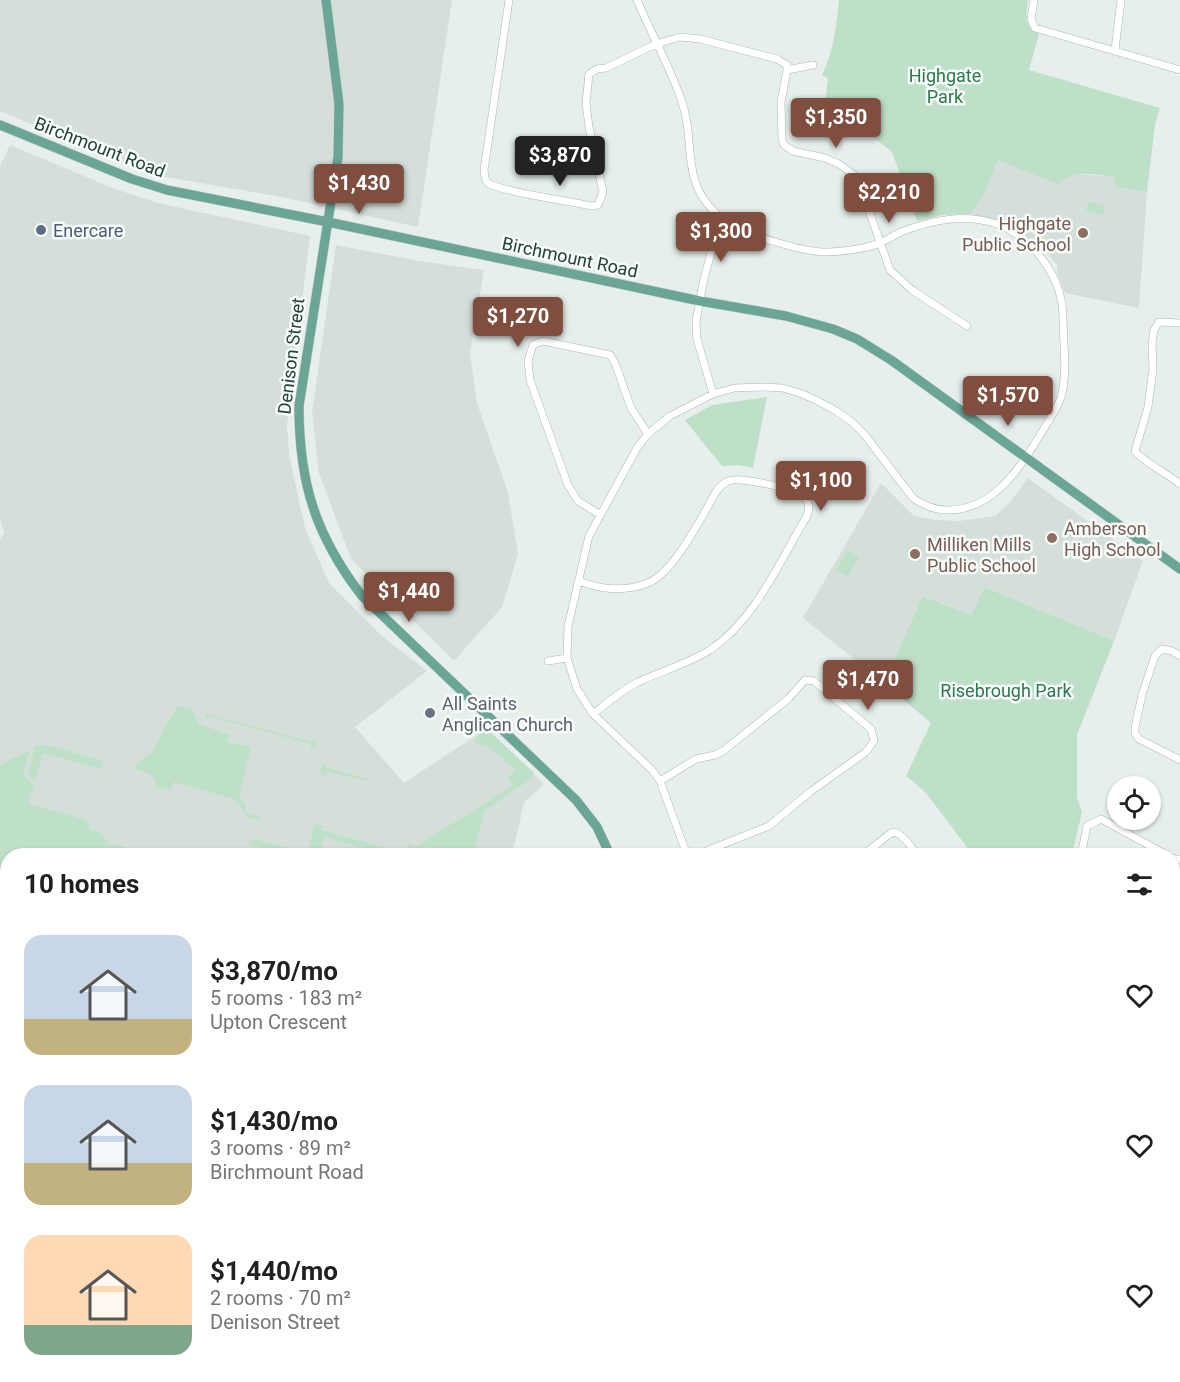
<!DOCTYPE html>
<meta charset="utf-8">
<style>
:root{--surface:#fff;--page:#f6f6f6;--text:#202124;--muted:#757577;--accent:#7f4e3f}
body{margin:0;font-family:Roboto,sans-serif;background:var(--page);color:var(--text);height:100vh;display:flex;flex-direction:column;font-size:22px;white-space:nowrap}
*{box-sizing:border-box;margin:0}
p{font-size:20px;color:var(--muted)}
.icon{flex:none;width:33px;height:33px;fill:none;stroke:currentColor;stroke-width:2;stroke-linecap:round;stroke-linejoin:round}
.map{position:relative;flex:1;overflow:hidden}
.side{position:absolute;left:0px;top:848px;width:1180px;height:536px;display:flex;flex-direction:column;background:var(--surface);border-radius:24px 24px 0 0;box-shadow:0 2px 4px #0004}
.side>*{flex:none}
.buttons{position:absolute;left:1107px;top:776px;display:grid;gap:12px}
.buttons a{display:grid;place-items:center;width:54px;height:54px;border-radius:50%;background:var(--surface);box-shadow:0 2px 4px #0004;font-size:30px}
.price{position:absolute;translate:-50% -51px;padding:0 14px;border-radius:6px;background:var(--accent);color:#fff;font-size:20px;line-height:39px;filter:drop-shadow(0 2px 3px #0008)}
.price::after{content:'';position:absolute;left:50%;top:36px;width:18px;height:14px;margin-left:-9px;background:inherit;clip-path:polygon(0 0,100% 0,50% 100%)}
.price.active{background:#222;color:#fff}
ul{padding:0;list-style:none}
li{display:flex;align-items:center;gap:18px;height:150px;padding:0 24px}
li span{display:grid;place-items:center;flex:none;width:168px;height:120px;border-radius:18px;color:#555}
li>.icon{margin-inline-start:auto}
span .icon{width:72px;height:72px;fill:#fffc;stroke-width:1}
li b{font-size:26px}
h2{display:flex;justify-content:space-between;align-items:center;height:72px;padding:0 24px;font-size:26px}
.map>svg:first-child{display:block}
.built{fill:#d4dfda}
.green{fill:#bfe0c8}
.lines{fill:none;stroke-linecap:round;stroke-linejoin:round}
.minor-casing{stroke:#a8b8b2;stroke-width:8}
.major-casing{stroke:#c2cac8;stroke-width:10}
.minor{stroke:#fff;stroke-width:7}
.major{stroke:#6aa596;stroke-width:9}
.service-dot{fill:#5c6f8a;stroke:#f7fbf9;stroke-width:2}
.education-dot{fill:#8d6e63;stroke:#f7fbf9;stroke-width:2}
.worship-dot{fill:#6b7280;stroke:#f7fbf9;stroke-width:2}
.labels{text-anchor:middle;dominant-baseline:central;stroke-width:5;stroke-linejoin:round;paint-order:stroke}
.park-label{font-size:18px;fill:#2d7a4b;stroke:#f7fbf9}
.street-label{font-size:18px;fill:#24423a;stroke:#f7fbf9}
.education-label{font-size:18px;fill:#785e54;stroke:#f7fbf9;text-anchor:start}
.service-label{font-size:18px;fill:#4e5e75;stroke:#f7fbf9;text-anchor:start}
.worship-label{font-size:18px;fill:#5b616d;stroke:#f7fbf9;text-anchor:start}
</style>
<div class="map">
<svg width="1180" height="1382" viewBox="0 0 1180 1382">
<rect width="100%" height="100%" fill="#e6efeb"/>
<!-- built -->
<path class="built" d="M0,0H452L418,227L282,197L153,175L0,111Z
M10,145L115,189L158,203L310,236L287,425L289,454L305,528L329,583L383,637L427,671L355,727L404,783L486,729L544,784L524,803L512,855H8L0,890V540L4,532L0,519V166Z
M998,160L1067,176L1075,174L1116,177L1115,187L1147,192L1139,308L1065,293L1057,273V265L1041,245L1036,244L1016,229L1002,222L970,214L984,195Z
M336,245L419,261L484,270L470,353L477,403L508,493L518,554L502,607L454,661L351,559L319,473L312,413Z
M1028,478L1143,561L1114,641L984,587L973,615L924,596L884,683L803,618L881,483L914,516L936,520L959,521L995,516L1010,502Z
M0,938L8,940V1376H1173V1250L1180,1252V1382H0Z"/>
<!-- green -->
<path class="green" d="M839,0H1028C1026,14 1024,27 1039,34L1029,70L1160,108L1155,125L1147,192L1115,187V177C1094,175 1076,169 1058,184L998,160L984,195L970,214L942,215L917,221L892,152L856,123L824,112L828,79L822,75C834,51 836,27 839,0Z
M1089,201L1106,206L1103,216L1086,211Z
M767,397L753,468L739,465L722,466L685,420L712,405Z
M848,550L859,557L848,576L836,570Z
M984,587L1114,641L1077,735V797L1082,812L1072,855H973L926,793L906,776L931,723L884,683L923,596L972,615Z
M180,706L191,708L199,724L229,735L227,742L251,747L239,797L246,806L244,812L261,817L259,820L245,816L240,804L231,798L174,782L171,790L155,787C158,775 145,772 135,769L137,763L152,752L175,710Z
M206,714L314,742L316,745L311,749V744L209,716L207,720L205,718Z
M476,727H485L534,773L531,779L485,810L473,855H388L324,837L319,855H308L314,824L322,826L321,830L405,853L408,844L415,847L513,786L508,777L516,771L485,743L482,746L474,742L479,735L474,729Z
M48,745L104,761L101,769L43,753L35,780L28,775L35,746Z
M30,750L23,776L34,785L29,804L87,820L90,829L100,833L110,845L123,846L131,855H8L7,899L0,896V765Z
M324,762H326L325,767L367,779L366,781L327,771L325,776L320,771Z
M257,839L293,850L292,855L249,845L250,842Z"/>
<g class="lines">
<!-- minor casing -->
<g class="minor-casing">
<path id="minor" d="M509,0L484,170C485,175 484,180 488,183C498,191 574,202 592,206L598,205L603,192L589,127L586,103L589,74L597,69L606,68L656,44L680,37L700,39L777,59L787,65V70
M637,0C651,33 669,65 681,99C698,145 676,186 727,222C745,235 806,253 829,252C845,251 865,249 880,243C887,240 894,235 901,232C932,220 964,213 997,224C1010,229 1026,239 1035,250C1052,270 1063,291 1063,318C1063,343 1068,373 1061,397C1058,406 1053,414 1048,422C1025,460 997,511 947,510C934,510 923,505 913,498L864,434L852,422L836,411L816,400L800,393L782,388L763,387L734,388L713,394L670,416L648,434L637,448L589,536L568,626L567,658L577,689L593,714L652,770L660,781L687,855
M1034,0L1031,19L1035,28L1180,70
M1115,50L1121,0
M787,70L781,102L782,139L784,145L793,151L825,158L839,164L854,175L859,183L890,270L912,290L967,326
M787,70L813,65
M1180,323L1159,322L1154,330L1152,343L1153,369L1148,407L1135,451C1142,461 1168,474 1180,484
M713,394L697,339L696,322L703,283L713,245L725,220
M599,514L578,501L568,485L530,380L528,361L533,345L543,341L610,355L615,363L631,408L648,434
M578,581C587,584 596,587 605,588C622,590 644,588 658,577C676,563 694,531 706,510C712,500 716,487 728,481C739,476 799,489 806,499C810,504 809,510 807,516C779,562 756,619 710,650C687,664 662,671 638,682C622,690 607,703 593,714
M1180,656L1172,651L1162,649L1155,656L1142,695L1135,727V733L1139,739L1180,760
M548,661L567,658
M660,781L696,759L715,755L723,751L788,699L805,680L814,681L871,729L874,741L866,752L810,792L769,826L696,855
M863,855L891,833L896,832L906,840L917,855
M1081,855L1087,826L1101,819L1167,855
M1173,858L1180,860
M1173,949L1180,950
M1173,1041H1180
M0,1063L8,1065
M1173,1135L1180,1133
M144,1382L145,1376
M350,1382L351,1376
M556,1382L557,1376
M773,1382L774,1376"/>
</g>
<!-- major casing -->
<g class="major-casing">
<path id="major" d="M326,0L339,104L338,157L299,406C299,482 315,535 362,596L576,800L597,827L610,855
M0,125L132,179L167,190L328,222L700,301L786,316L833,329L857,339L891,360L1180,569
M0,910L3,914L8,915
M1173,1228L1180,1230
M1173,1241L1180,1243
M975,1382L976,1376"/>
</g>
<!-- minor -->
<use href="#minor" class="minor"/>
<!-- major -->
<use href="#major" class="major"/>
</g>
<!-- markers -->
<circle class="service-dot" cx="41" cy="230" r="6"/>
<g class="education-dot">
<circle cx="1083" cy="233" r="6"/>
<circle cx="1052" cy="538" r="6"/>
<circle cx="915" cy="554" r="6"/>
</g>
<circle class="worship-dot" cx="430" cy="713" r="6"/>
<g class="labels">
<!-- park labels -->
<g class="park-label">
<text x="945" y="75">Highgate<tspan x="945" dy="21">Park</tspan></text>
<text x="1006" y="690">Risebrough Park</text>
</g>
<!-- street labels -->
<g class="street-label">
<text transform="translate(100 147) rotate(21)">Birchmount Road</text>
<text transform="translate(570 257) rotate(12)">Birchmount Road</text>
<text transform="translate(291 356) rotate(-83)">Denison Street</text>
</g>
<!-- education labels -->
<g class="education-label">
<text x="1071" y="223" text-anchor="end">Highgate<tspan x="1071" dy="21">Public School</tspan></text>
<text x="1064" y="528">Amberson<tspan x="1064" dy="21">High School</tspan></text>
<text x="927" y="544">Milliken Mills<tspan x="927" dy="21">Public School</tspan></text>
</g>
<!-- service labels -->
<g class="service-label">
<text x="53" y="230">Enercare</text>
</g>
<!-- worship labels -->
<g class="worship-label">
<text x="442" y="703">All Saints<tspan x="442" dy="21">Anglican Church</tspan></text>
</g>
</g>
</svg>
<div class="buttons">
<a><svg class="icon" aria-label="locate" viewBox="0 0 24 24"><circle cx="12" cy="12" r="6"/><path d="M12 2v4M12 18v4M2 12h4M18 12h4"/></svg></a>
</div>
<b class="price" style="left:836px;top:149px">$1,350</b>
<b class="price active" style="left:560px;top:187px">$3,870</b>
<b class="price" style="left:359px;top:215px">$1,430</b>
<b class="price" style="left:889px;top:224px">$2,210</b>
<b class="price" style="left:721px;top:263px">$1,300</b>
<b class="price" style="left:518px;top:348px">$1,270</b>
<b class="price" style="left:1008px;top:427px">$1,570</b>
<b class="price" style="left:821px;top:512px">$1,100</b>
<b class="price" style="left:409px;top:623px">$1,440</b>
<b class="price" style="left:868px;top:711px">$1,470</b>
<section class="side">
<h2>10 homes<svg class="icon" aria-label="filters" viewBox="0 0 24 24"><path d="M4 7h16M4 17h16"/><circle cx="9" cy="7" r="2"/><circle cx="15" cy="17" r="2"/></svg></h2>
<ul>
<li><span style="background:linear-gradient(#c9d6e8 70%,#c2b280 0)"><svg class="icon" aria-label="home" viewBox="0 0 24 24"><path d="M3 11l9-7 9 7M6 9v11h12V9"/></svg></span><div><b>$3,870/mo</b><p>5 rooms · 183 m²</p><p>Upton Crescent</p></div><svg class="icon" aria-label="heart" viewBox="0 0 24 24"><path d="M12 20l-8-8c-3-5 5-10 8-4 3-6 11-1 8 4z"/></svg></li>
<li><span style="background:linear-gradient(#c9d6e8 65%,#c2b280 0)"><svg class="icon" aria-label="home" viewBox="0 0 24 24"><path d="M3 11l9-7 9 7M6 9v11h12V9"/></svg></span><div><b>$1,430/mo</b><p>3 rooms · 89 m²</p><p>Birchmount Road</p></div><svg class="icon" aria-label="heart" viewBox="0 0 24 24"><path d="M12 20l-8-8c-3-5 5-10 8-4 3-6 11-1 8 4z"/></svg></li>
<li><span style="background:linear-gradient(#ffd9b3 75%,#7fa58c 0)"><svg class="icon" aria-label="home" viewBox="0 0 24 24"><path d="M3 11l9-7 9 7M6 9v11h12V9"/></svg></span><div><b>$1,440/mo</b><p>2 rooms · 70 m²</p><p>Denison Street</p></div><svg class="icon" aria-label="heart" viewBox="0 0 24 24"><path d="M12 20l-8-8c-3-5 5-10 8-4 3-6 11-1 8 4z"/></svg></li>
</ul>
</section>
</div>
